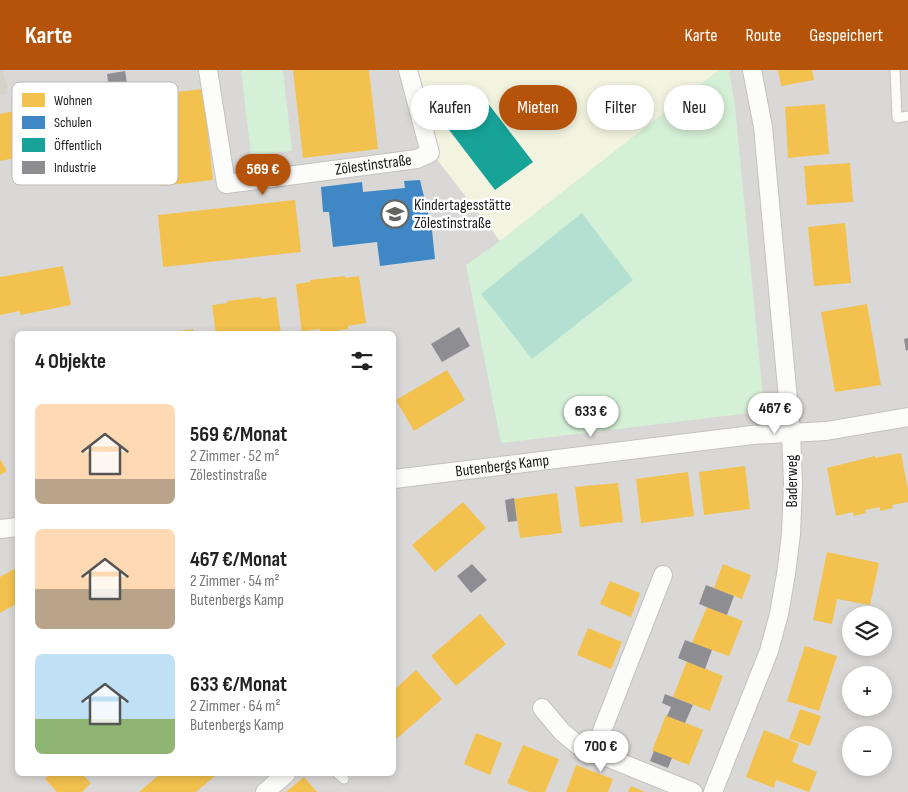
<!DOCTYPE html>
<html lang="de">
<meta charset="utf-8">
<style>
:root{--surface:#fff;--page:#f6f6f6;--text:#222;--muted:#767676;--accent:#b45309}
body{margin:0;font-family:"Sofia Sans Condensed",sans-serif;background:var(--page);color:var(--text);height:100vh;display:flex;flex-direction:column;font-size:19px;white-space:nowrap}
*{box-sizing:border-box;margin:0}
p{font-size:16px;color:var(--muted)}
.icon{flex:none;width:28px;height:28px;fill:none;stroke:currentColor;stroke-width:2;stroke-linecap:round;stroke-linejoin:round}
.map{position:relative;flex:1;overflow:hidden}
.sheet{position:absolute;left:15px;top:261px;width:381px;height:445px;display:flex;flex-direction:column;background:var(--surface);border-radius:8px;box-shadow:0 2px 8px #0003}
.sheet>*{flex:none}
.banner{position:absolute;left:411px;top:15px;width:421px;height:45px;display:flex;gap:10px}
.fabs{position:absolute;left:842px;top:536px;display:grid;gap:10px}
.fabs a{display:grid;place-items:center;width:50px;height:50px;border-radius:50%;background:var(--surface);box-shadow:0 2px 8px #0003;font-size:25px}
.price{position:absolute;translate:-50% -42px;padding:0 11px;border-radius:18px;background:#fff;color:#222;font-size:16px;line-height:32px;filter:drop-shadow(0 1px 2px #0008)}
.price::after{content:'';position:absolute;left:50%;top:30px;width:15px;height:11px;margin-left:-8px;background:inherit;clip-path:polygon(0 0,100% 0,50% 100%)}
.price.selected{background:var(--accent);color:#fff}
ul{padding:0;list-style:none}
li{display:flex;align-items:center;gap:15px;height:125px;padding:0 20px}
li span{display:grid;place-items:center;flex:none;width:140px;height:100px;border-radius:8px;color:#555}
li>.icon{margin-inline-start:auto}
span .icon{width:60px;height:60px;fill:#fffc;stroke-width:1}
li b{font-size:21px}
h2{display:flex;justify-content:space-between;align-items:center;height:60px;padding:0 20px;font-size:21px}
.pill{padding:0 18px;border-radius:22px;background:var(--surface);box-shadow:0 2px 8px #0003;font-size:18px;line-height:45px}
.pill.selected{background:var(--accent);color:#fff}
header{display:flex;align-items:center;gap:30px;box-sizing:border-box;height:70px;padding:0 25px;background:var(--accent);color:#fff}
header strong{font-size:24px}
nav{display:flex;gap:28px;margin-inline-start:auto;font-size:18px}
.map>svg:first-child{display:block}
.residential{fill:#dad8d6;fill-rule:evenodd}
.education{fill:#f3f4e0}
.religious{fill:#d9d8d6}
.construction{fill:#d3d3c7}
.park{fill:#d4f0d6}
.pitch{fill:#b3e0d0}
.homes{fill:#f2c14e}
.schools{fill:#3f88c5}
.public{fill:#17a398}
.industry{fill:#8d8d92}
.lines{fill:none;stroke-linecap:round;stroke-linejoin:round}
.service-casing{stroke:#c3c2c1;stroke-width:11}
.minor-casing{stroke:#c3c2c1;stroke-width:20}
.service{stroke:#fcfcfb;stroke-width:9}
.minor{stroke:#fcfcfb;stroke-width:18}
.labels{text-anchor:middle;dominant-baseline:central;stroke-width:5;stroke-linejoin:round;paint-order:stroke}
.street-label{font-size:16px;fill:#1c1c1c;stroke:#fff}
.poi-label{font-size:16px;fill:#1c1c1c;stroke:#fff;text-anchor:start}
.key{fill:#fff;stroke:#bbb;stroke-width:1}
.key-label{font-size:14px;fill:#1c1c1c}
</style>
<header>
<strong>Karte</strong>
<nav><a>Karte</a><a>Route</a><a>Gespeichert</a></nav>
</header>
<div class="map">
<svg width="908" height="722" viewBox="0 0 908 722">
<rect width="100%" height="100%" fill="#ebe9e5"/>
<!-- residential -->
<path class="residential" d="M0,0H908V722H0ZM18,264H394V704H18ZM851,545H884V578H851ZM851,605H884V638H851ZM851,665H884V698H851Z"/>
<!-- education -->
<path class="education" d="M411,0H719L500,171L432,83Z"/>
<!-- religious -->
<path class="religious" d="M224,0H239L243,37L228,39Z
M244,46L247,85L232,87L229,47Z
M286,85L287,100L253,103L252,87Z"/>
<!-- construction -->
<path class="construction" d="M0,0H3L8,23L0,25Z"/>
<!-- park -->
<path class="park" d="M241,0H283L292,81L251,85Z
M719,0H729L735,36L763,327C761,335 758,339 750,343L501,373L466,195L500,171Z"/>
<!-- pitch -->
<path class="pitch" d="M582,143L633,210L532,289L481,224Z"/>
<!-- homes -->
<path class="homes" d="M293,0H369L378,79L303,88Z
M778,0H812L814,10L781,16Z
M203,19L213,110L161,116L151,25Z
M61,31L71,77L0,91V44Z
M825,34L829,84L788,88L785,37Z
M850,93L853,132L807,135L804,96Z
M295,130L301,182L163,197L158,145Z
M845,153L851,213L814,216L808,157Z
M63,196L71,235L20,245V241L0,245V207Z
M345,206V208L359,206L366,253L348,256V259L320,263V259L303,261L304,264H302L296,214L310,212V210Z
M261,227V229L276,227L281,264H216L212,235L227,233V231Z
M867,234L881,315L835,322L821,242Z
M193,259V264H167V263Z
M447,300L465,330L414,361L396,330Z
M901,383L908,419V432L892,435L893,438L880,441V437L865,440L866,443L854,446L853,442L836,446L827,398L875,386V388Z
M0,389L7,401L0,405Z
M745,396L750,439L704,445L699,402Z
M688,402L694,446L641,453L636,409Z
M618,413L623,452L580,457L575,417Z
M557,423L562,463L520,468L514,429Z
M463,432L486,458L435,502L412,475Z
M827,482L879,493L870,535L837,529L832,554L813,550Z
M723,494L751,505L742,529L714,518Z
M18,497V533L0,543V507Z
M610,511L640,523L631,547L600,534Z
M707,537L743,551L729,586L692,573Z
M480,544L506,574L456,616L431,586Z
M588,558L622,572L611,599L577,585Z
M805,576L837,586L819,641L787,631Z
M687,591L723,606L710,641L673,627Z
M416,600L442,629L394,671V620Z
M800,639L821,646L810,676L789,669Z
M666,645L703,660L689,695L652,681Z
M764,660L799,674L792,692L817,702L809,722L776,710L774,718L746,707Z
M476,663L502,673L490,705L464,694Z
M523,675L559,689L545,722H530L507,713Z
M576,695L613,709L608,722H566Z
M45,704H82L91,713L82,722H57L45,709L48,706Z
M160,704H217L196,722H139Z
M304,707L317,722H286Z
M631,716L645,722H628Z"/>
<!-- schools -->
<path class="schools" d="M420,110L432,160L435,189L380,196L377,172L333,177L329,142H323L321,117L362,112L363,122L405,118L404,111Z"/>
<!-- public -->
<path class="public" d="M480,23L533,92L495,120L443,52Z"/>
<!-- industry -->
<path class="industry" d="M125,1L140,88L119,92L107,4Z
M459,257L470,276L442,292L431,274Z
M908,268V280L906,281L904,269Z
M514,428L517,451L508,452L505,430Z
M472,494L487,510L471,523L457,506Z
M706,515L734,526L727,545L699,534Z
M685,570L712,580L705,599L678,588Z
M665,624L693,635L685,653L667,646L671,637L662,633Z
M654,681L672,688L668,698L650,691Z"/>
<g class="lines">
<!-- service casing -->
<g class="service-casing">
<path id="service" d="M895,0L897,48L908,46
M338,704L344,709"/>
</g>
<!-- minor casing -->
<g class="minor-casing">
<g id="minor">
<path id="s1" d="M208,0L226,114L417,89L430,83L408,0"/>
<path id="s2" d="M394,409L752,365L826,361L908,347"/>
<path d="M0,459L18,457"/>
<path d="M542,638L562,662L579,676L693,722"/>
<path d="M599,685L602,661L663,505"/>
<path d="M265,722L286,704"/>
<path d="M713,722L769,581L779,544L786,504L791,464L793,414L791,362L763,57L752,0"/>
</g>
</g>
<!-- service -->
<use href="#service" class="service"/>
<!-- minor -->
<use href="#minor" class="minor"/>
</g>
<!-- icons -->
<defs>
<g id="school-ring" transform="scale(1.4375)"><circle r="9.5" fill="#fff" stroke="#646462" stroke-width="1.5"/><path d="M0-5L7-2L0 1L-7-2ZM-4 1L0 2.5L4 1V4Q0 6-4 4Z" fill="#646462"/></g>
</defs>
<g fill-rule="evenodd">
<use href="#school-ring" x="395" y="144"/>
</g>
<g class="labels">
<!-- street labels -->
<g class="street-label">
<text stroke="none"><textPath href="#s1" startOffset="264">Zölestinstraße</textPath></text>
<text stroke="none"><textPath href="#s2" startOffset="109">Butenbergs Kamp</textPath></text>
<text transform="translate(792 411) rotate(-90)">Baderweg</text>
</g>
<!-- poi labels -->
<g class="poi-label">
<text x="414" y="135">Kindertagesstätte<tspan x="414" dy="18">Zölestinstraße</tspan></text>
</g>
</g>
<!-- legend -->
<rect x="12" y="12" width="166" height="103" rx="8" class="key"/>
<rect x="22" y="23" width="23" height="14" fill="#f2c14e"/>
<rect x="22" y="46" width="23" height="13" fill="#3f88c5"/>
<rect x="22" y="68" width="23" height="14" fill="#17a398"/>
<rect x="22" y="91" width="23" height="13" fill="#8d8d92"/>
<g class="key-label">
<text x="54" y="35">Wohnen</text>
<text x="54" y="57">Schulen</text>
<text x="54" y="80">Öffentlich</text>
<text x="54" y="102">Industrie</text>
</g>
</svg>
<div class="fabs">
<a><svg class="icon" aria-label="layers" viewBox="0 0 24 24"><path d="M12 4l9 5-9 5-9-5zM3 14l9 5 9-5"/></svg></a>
<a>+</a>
<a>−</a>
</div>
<b class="price selected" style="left:263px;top:126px">569 €</b>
<b class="price" style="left:775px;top:365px">467 €</b>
<b class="price" style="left:591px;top:368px">633 €</b>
<b class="price" style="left:601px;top:703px">700 €</b>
<div class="banner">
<a class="pill">Kaufen</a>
<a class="pill selected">Mieten</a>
<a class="pill">Filter</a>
<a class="pill">Neu</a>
</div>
<section class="sheet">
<h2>4 Objekte<svg class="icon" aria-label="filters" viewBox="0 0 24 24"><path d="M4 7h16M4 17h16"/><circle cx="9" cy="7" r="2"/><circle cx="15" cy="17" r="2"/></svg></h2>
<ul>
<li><span style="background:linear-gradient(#ffd9b3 75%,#b9a48a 0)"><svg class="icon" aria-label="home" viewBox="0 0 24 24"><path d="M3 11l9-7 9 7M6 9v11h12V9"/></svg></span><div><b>569 €/Monat</b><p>2 Zimmer · 52 m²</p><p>Zölestinstraße</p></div></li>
<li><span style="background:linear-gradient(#ffd9b3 60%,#b9a48a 0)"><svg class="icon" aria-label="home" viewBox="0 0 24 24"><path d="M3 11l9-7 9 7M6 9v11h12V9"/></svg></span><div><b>467 €/Monat</b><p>2 Zimmer · 54 m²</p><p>Butenbergs Kamp</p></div></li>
<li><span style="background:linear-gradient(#bfe0f5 65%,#8fb573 0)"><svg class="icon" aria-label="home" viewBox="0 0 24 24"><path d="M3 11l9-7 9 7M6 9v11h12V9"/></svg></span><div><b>633 €/Monat</b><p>2 Zimmer · 64 m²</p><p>Butenbergs Kamp</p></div></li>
</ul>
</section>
</div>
